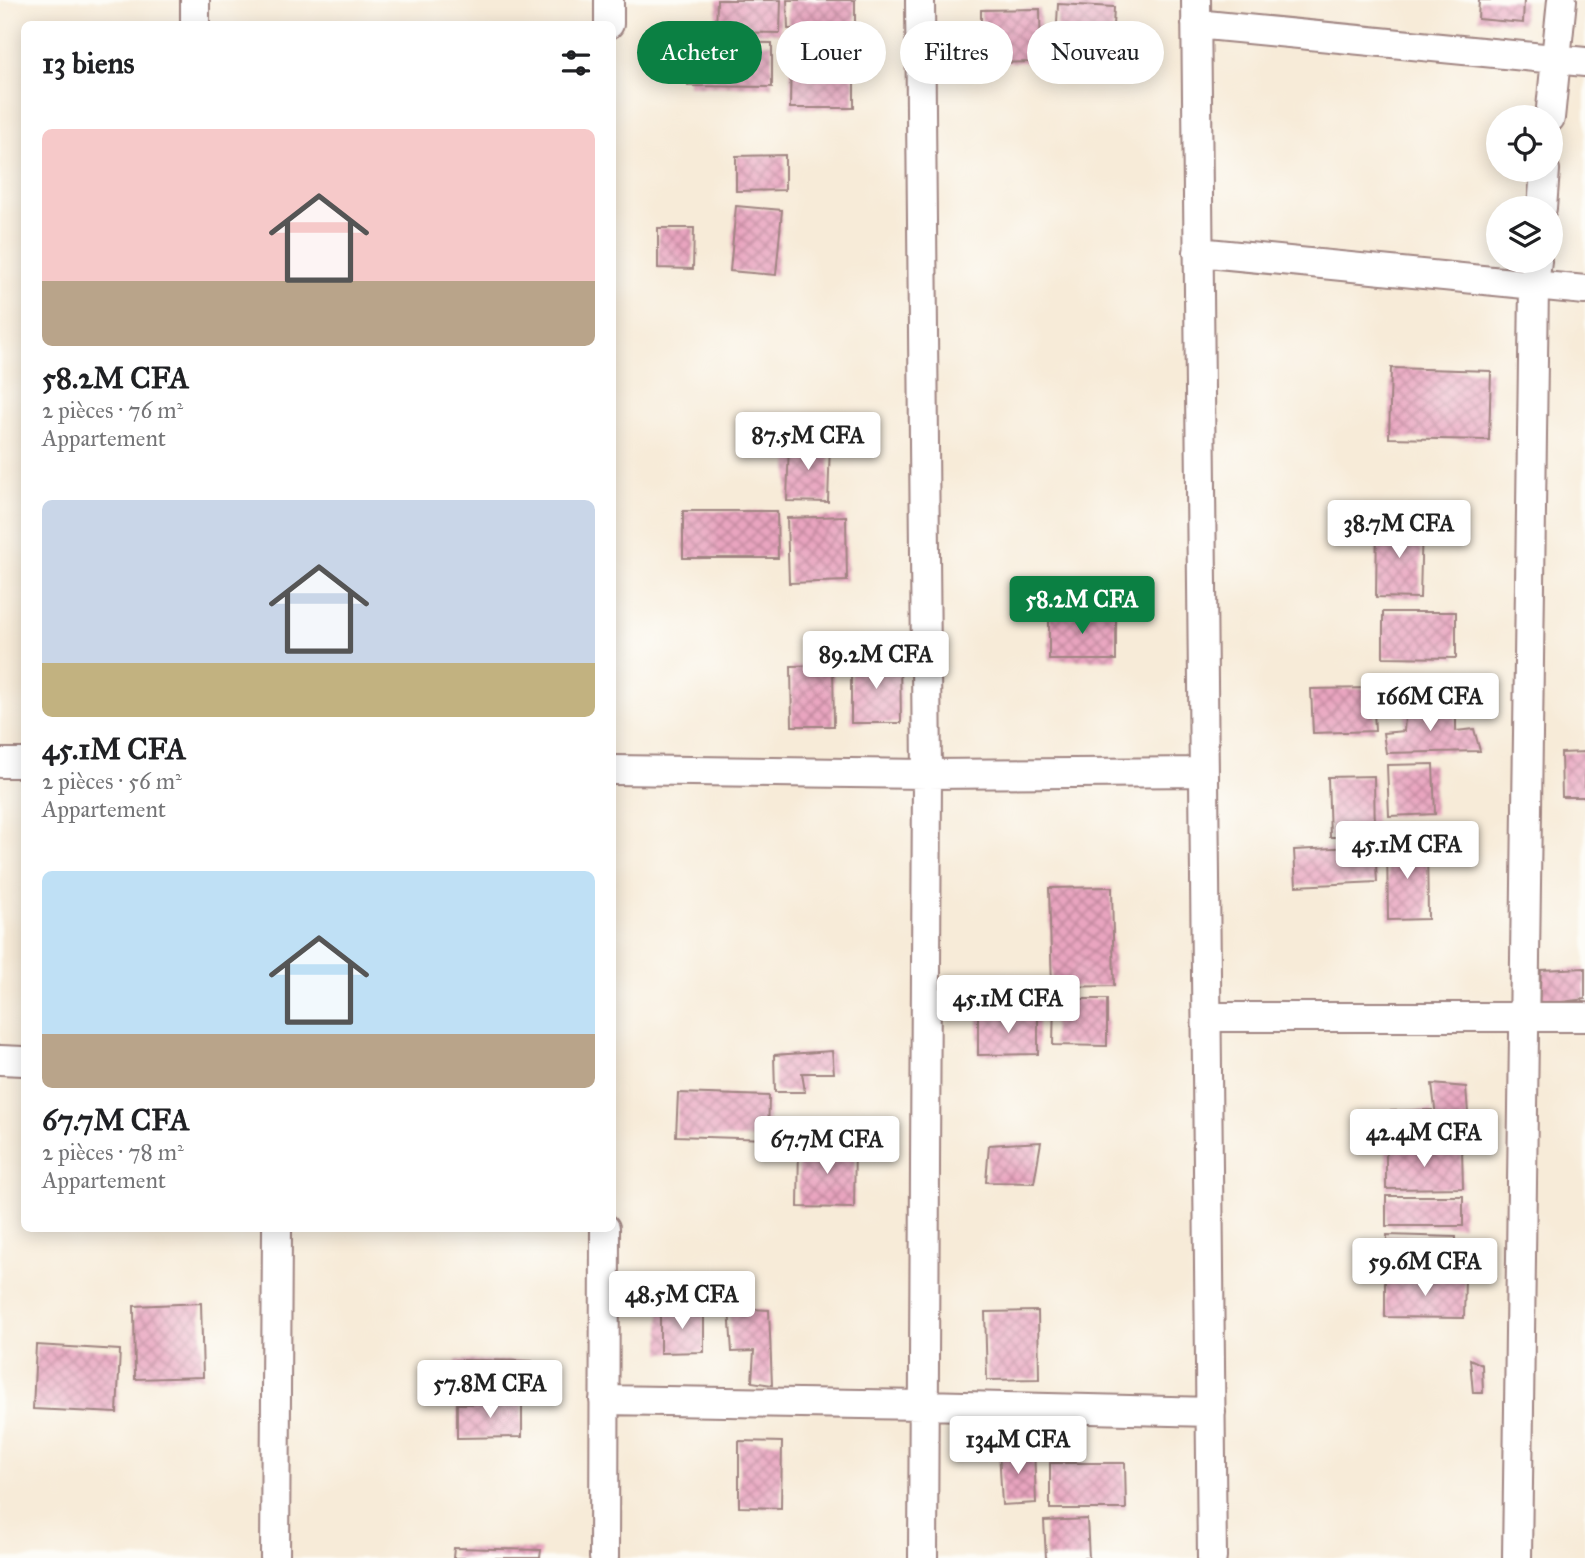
<!DOCTYPE html>
<html lang="fr">
<meta charset="utf-8">
<style>
:root{--surface:#fff;--page:#f6f6f6;--text:#202124;--muted:#757577;--accent:#0b8043}
body{margin:0;font-family:"IM FELL Great Primer",serif;background:var(--page);color:var(--text);height:100vh;display:flex;flex-direction:column;font-size:26px;white-space:nowrap}
*{box-sizing:border-box;margin:0}
p{font-size:23px;color:var(--muted)}
.icon{flex:none;width:38px;height:38px;fill:none;stroke:currentColor;stroke-width:2;stroke-linecap:round;stroke-linejoin:round}
.map{position:relative;flex:1;overflow:hidden}
.side{position:absolute;left:21px;top:21px;width:595px;height:1211px;display:flex;flex-direction:column;background:var(--surface);border-radius:10px;box-shadow:0 4px 18px #0003}
.side>*{flex:none}
.hud{position:absolute;left:637px;top:21px;width:665px;height:63px;display:flex;gap:14px}
.buttons{position:absolute;left:1486px;top:105px;display:grid;gap:14px}
.buttons a{display:grid;place-items:center;width:77px;height:77px;border-radius:50%;background:var(--surface);box-shadow:0 4px 18px #0003;font-size:35px}
.price{position:absolute;translate:-50% -60px;padding:0 16px;border-radius:7px;background:#fff;color:#222;font-size:23px;line-height:46px;filter:drop-shadow(0 2px 4px #0008)}
.price::after{content:'';position:absolute;left:50%;top:42px;width:21px;height:16px;margin-left:-10px;background:inherit;clip-path:polygon(0 0,100% 0,50% 100%)}
.price.active{background:var(--accent);color:#fff}
ul{padding:0;list-style:none}
li{display:grid;align-content:center;gap:14px;height:371px;padding:0 21px}
li span{display:grid;place-items:center;height:217px;border-radius:10px;color:#555}
li>.icon{margin-inline-start:auto}
span .icon{width:126px;height:126px;fill:#fffc;stroke-width:1}
li b{font-size:30px}
h2{display:flex;justify-content:space-between;align-items:center;height:84px;padding:0 21px;font-size:30px}
.tag{padding:0 24px;border-radius:32px;background:var(--surface);box-shadow:0 4px 18px #0003;font-size:24px;line-height:63px}
.tag.active{background:var(--accent);color:#fff}
.map>svg:first-child{display:block}
.building{fill:url(#building-cross-hatch)}
.lines{fill:none;stroke-linecap:round;stroke-linejoin:round}
.street-casing{stroke:#a08582;stroke-width:32}
.street{stroke:#fff;stroke-width:28}
</style>
<div class="map">
<svg width="1585" height="1558" viewBox="0 0 1585 1558">
<defs>
<pattern id="building-cross-hatch" width="8" height="8" patternUnits="userSpaceOnUse" patternTransform="scale(1.75)"><rect width="8" height="8" fill="#e9a5c0"/><path d="M0 0l8 8M0 8l8-8" fill="none" stroke="#bf869c"/></pattern>
</defs>
<rect width="100%" height="100%" fill="#fdfcf7"/>
<filter id="ink" filterUnits="userSpaceOnUse"><feTurbulence type="fractalNoise" baseFrequency=".0143" numOctaves="2"/><feDisplacementMap in="SourceGraphic" scale="14" xChannelSelector="R" yChannelSelector="G"/><feConvolveMatrix kernelMatrix="1 2 1 2 8 2 1 2 1" color-interpolation-filters="sRGB"/></filter>
<filter id="wash" filterUnits="userSpaceOnUse"><feTurbulence type="fractalNoise" baseFrequency=".00686" numOctaves="4" result="noise"/><feDisplacementMap in="SourceGraphic" scale="28" xChannelSelector="R" yChannelSelector="G"/><feGaussianBlur stdDeviation="1.57" result="paint"/><feColorMatrix in="noise" values="0 0 0 0 0 0 0 0 0 0 0 0 0 0 0 0 0 1.4 0 .05"/><feComposite in="paint" operator="in"/></filter>
<g filter="url(#wash)">
<rect width="100%" height="100%" fill="#f7ebd8"/>
<g id="blocks">
<!-- building -->
<path class="building" d="M717,0H781L780,33L716,32Z
M787,0H855V28L788,29Z
M1479,0H1524L1523,23L1478,19Z
M1058,4L1114,7L1111,65L1055,62Z
M1040,9L1041,62L981,63V10Z
M688,42L772,43V87L688,86Z
M791,44H854V108H790Z
M785,155V190L736,191V156Z
M736,206L782,210L776,275L730,271Z
M658,228H694L693,269L658,268Z
M1391,368L1491,371L1489,440L1389,438Z
M789,443L830,444L828,502L787,501Z
M683,511H777L778,558H683Z
M846,516L847,581L789,583L787,518Z
M1377,522L1422,523L1420,598L1376,597Z
M1049,611H1116V660H1049Z
M1383,612H1456V658L1383,657Z
M900,659L901,723H851V660Z
M833,665L834,726H792L791,666Z
M1373,688L1375,731L1313,733L1311,689Z
M1406,703L1456,710V731L1474,729L1480,751L1386,753L1383,733L1404,731Z
M1585,752V797H1562L1561,753Z
M1433,764L1435,814L1389,816L1387,765Z
M1374,776L1375,837H1330L1328,777Z
M1387,843H1427L1428,919L1388,920Z
M1375,846L1377,882L1296,886L1294,850Z
M1112,887L1114,986L1052,987L1049,888Z
M1585,968V999L1539,1005L1541,970Z
M1054,999H1107V1046L1053,1045Z
M978,1016H1038V1054L978,1055Z
M832,1051L834,1073H802L805,1092H775L774,1055Z
M1432,1084L1466,1087L1470,1139L1439,1141Z
M678,1093L769,1096L768,1139L676,1136Z
M1432,1110V1144H1389V1111Z
M1041,1142L1034,1183L986,1182L989,1145Z
M799,1144H855L854,1208L798,1207Z
M1462,1149L1463,1188L1386,1189V1150Z
M1386,1196H1463V1226H1386Z
M1387,1235L1456,1237L1455,1272L1386,1271Z
M1385,1278H1465L1464,1318L1385,1317Z
M201,1303L203,1377L135,1379L134,1306Z
M729,1308L769,1310L772,1385L752,1382L754,1351L732,1352Z
M660,1310H704V1352L660,1353Z
M1038,1311L1039,1379L987,1380L985,1312Z
M36,1345L120,1350L117,1413L33,1409Z
M1470,1359L1482,1365L1483,1393H1473Z
M456,1360L532,1361L531,1398L455,1397Z
M522,1403V1437L457,1438V1404Z
M739,1441L782,1442L781,1508L739,1507Z
M1034,1447L1036,1503L1002,1505L999,1449Z
M1050,1463H1125L1126,1509H1050Z
M1087,1519L1089,1558H1046L1044,1521Z
M454,1548L541,1550L540,1558H453Z"/>
</g>
</g>
<g filter="url(#ink)">
<use href="#blocks" fill-opacity="0" stroke="#a08582" stroke-width="2"/>
<g class="lines">
<!-- street casing -->
<g class="street-casing">
<path id="street" d="M920,0L927,774L923,1558
M1196,0L1212,1558
M195,24V0
M609,24V0
M1196,24L1585,62
M1550,118L1562,0
M1542,208L1545,170
M1198,252L1585,290
M0,763H24
M612,770L927,774L1204,772
M1207,1017H1585
M0,1060L24,1061
M604,1400L923,1405L1211,1412
M275,1558L277,1228
M604,1558L605,1228
M1517,1558L1534,285L1537,261"/>
</g>
<!-- street -->
<use href="#street" class="street"/>
</g>
</g>
</svg>
<div class="buttons">
<a><svg class="icon" aria-label="locate" viewBox="0 0 24 24"><circle cx="12" cy="12" r="6"/><path d="M12 2v4M12 18v4M2 12h4M18 12h4"/></svg></a>
<a><svg class="icon" aria-label="layers" viewBox="0 0 24 24"><path d="M12 4l9 5-9 5-9-5zM3 14l9 5 9-5"/></svg></a>
</div>
<b class="price" style="left:808px;top:472px">87.5M CFA</b>
<b class="price" style="left:1399px;top:560px">38.7M CFA</b>
<b class="price active" style="left:1082px;top:636px">58.2M CFA</b>
<b class="price" style="left:876px;top:691px">89.2M CFA</b>
<b class="price" style="left:1430px;top:733px">166M CFA</b>
<b class="price" style="left:1407px;top:881px">45.1M CFA</b>
<b class="price" style="left:1008px;top:1035px">45.1M CFA</b>
<b class="price" style="left:1424px;top:1169px">42.4M CFA</b>
<b class="price" style="left:827px;top:1176px">67.7M CFA</b>
<b class="price" style="left:1425px;top:1298px">59.6M CFA</b>
<b class="price" style="left:682px;top:1331px">48.5M CFA</b>
<b class="price" style="left:490px;top:1420px">57.8M CFA</b>
<b class="price" style="left:1018px;top:1476px">134M CFA</b>
<div class="hud">
<a class="tag active">Acheter</a>
<a class="tag">Louer</a>
<a class="tag">Filtres</a>
<a class="tag">Nouveau</a>
</div>
<section class="side">
<h2>13 biens<svg class="icon" aria-label="filters" viewBox="0 0 24 24"><path d="M4 7h16M4 17h16"/><circle cx="9" cy="7" r="2"/><circle cx="15" cy="17" r="2"/></svg></h2>
<ul>
<li><span style="background:linear-gradient(#f6c9c9 70%,#b9a48a 0)"><svg class="icon" aria-label="home" viewBox="0 0 24 24"><path d="M3 11l9-7 9 7M6 9v11h12V9"/></svg></span><div><b>58.2M CFA</b><p>2 pièces · 76 m²</p><p>Appartement</p></div></li>
<li><span style="background:linear-gradient(#c9d6e8 75%,#c2b280 0)"><svg class="icon" aria-label="home" viewBox="0 0 24 24"><path d="M3 11l9-7 9 7M6 9v11h12V9"/></svg></span><div><b>45.1M CFA</b><p>2 pièces · 56 m²</p><p>Appartement</p></div></li>
<li><span style="background:linear-gradient(#bfe0f5 75%,#b9a48a 0)"><svg class="icon" aria-label="home" viewBox="0 0 24 24"><path d="M3 11l9-7 9 7M6 9v11h12V9"/></svg></span><div><b>67.7M CFA</b><p>2 pièces · 78 m²</p><p>Appartement</p></div></li>
</ul>
</section>
</div>
